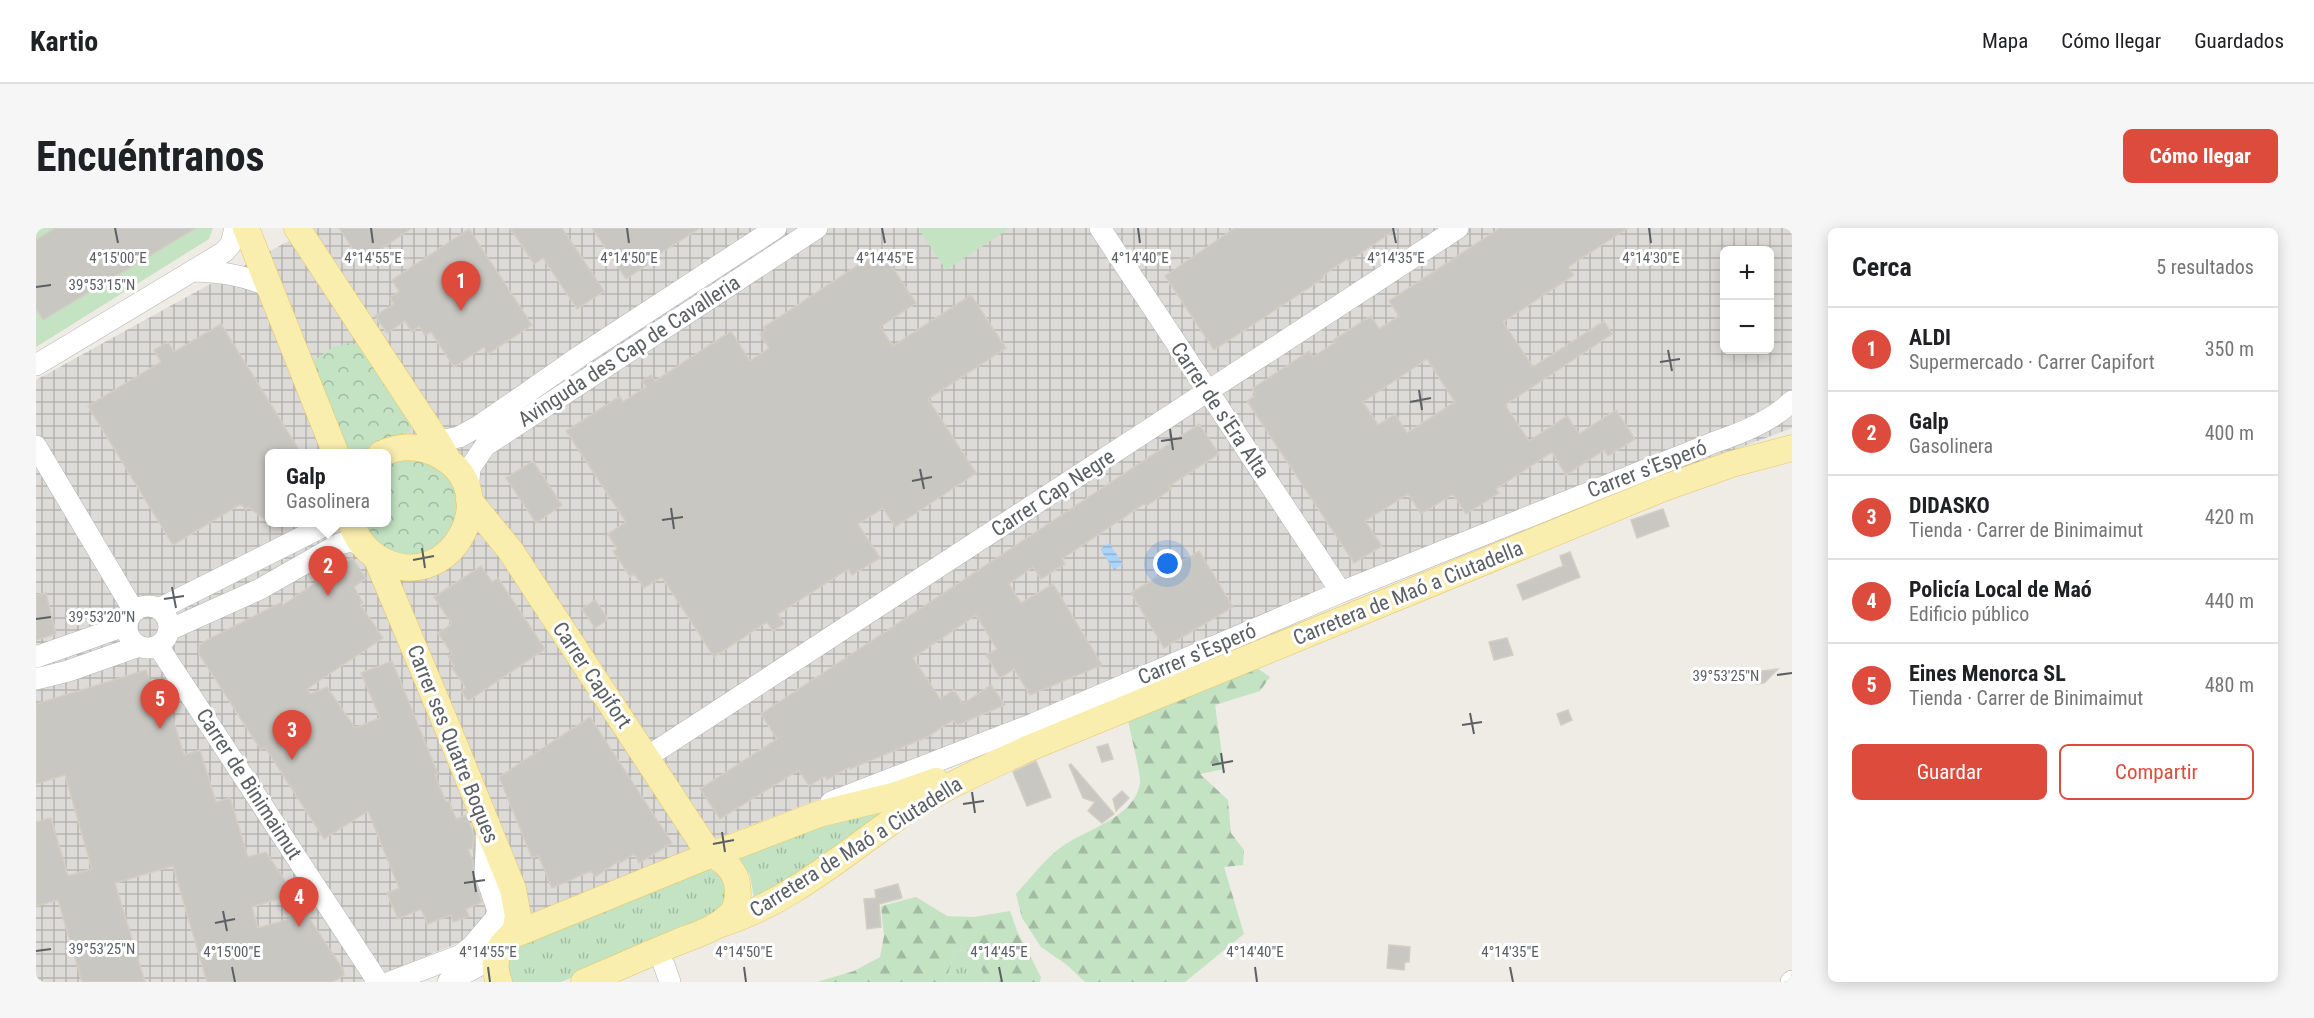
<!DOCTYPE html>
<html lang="es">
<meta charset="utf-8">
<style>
body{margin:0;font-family:"Roboto Condensed",sans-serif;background:#f6f6f6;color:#202124}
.controls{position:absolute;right:18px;top:18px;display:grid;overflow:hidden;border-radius:9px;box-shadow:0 3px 15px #0003}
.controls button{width:54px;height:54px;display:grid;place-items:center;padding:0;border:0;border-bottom:2px solid #e0e0e0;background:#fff;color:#202124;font:30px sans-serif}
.you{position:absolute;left:1132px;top:336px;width:21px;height:21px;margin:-15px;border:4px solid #fff;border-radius:50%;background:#1a73e8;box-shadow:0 0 0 9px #1a73e833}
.badge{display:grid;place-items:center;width:39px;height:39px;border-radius:50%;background:#dc4b3c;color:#fff;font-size:20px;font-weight:700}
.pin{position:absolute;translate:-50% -50px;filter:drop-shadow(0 2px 3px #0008)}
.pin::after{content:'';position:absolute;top:32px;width:21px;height:18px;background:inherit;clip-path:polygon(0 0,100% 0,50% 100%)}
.popup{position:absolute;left:229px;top:221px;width:126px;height:78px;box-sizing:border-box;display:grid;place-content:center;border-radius:9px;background:#fff;filter:drop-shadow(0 2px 4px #0005);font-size:20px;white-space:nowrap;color:#757577}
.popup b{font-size:22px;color:#202124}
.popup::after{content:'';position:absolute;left:50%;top:100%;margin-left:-12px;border:12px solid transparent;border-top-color:#fff}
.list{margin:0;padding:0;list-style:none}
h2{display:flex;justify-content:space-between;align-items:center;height:78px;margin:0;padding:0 24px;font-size:26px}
h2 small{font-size:20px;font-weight:400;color:#757577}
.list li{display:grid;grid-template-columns:39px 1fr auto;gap:18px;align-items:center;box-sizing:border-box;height:84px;padding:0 24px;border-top:2px solid #e0e0e0}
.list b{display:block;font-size:22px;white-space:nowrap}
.list p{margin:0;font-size:20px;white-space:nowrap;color:#757577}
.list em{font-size:20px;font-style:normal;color:#757577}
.actions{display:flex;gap:12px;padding:18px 24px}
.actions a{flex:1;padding:14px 0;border:2px solid #dc4b3c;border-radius:9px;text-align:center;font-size:21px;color:#dc4b3c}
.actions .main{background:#dc4b3c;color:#fff}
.map{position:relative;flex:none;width:1756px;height:754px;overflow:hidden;border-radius:9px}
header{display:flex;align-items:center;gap:36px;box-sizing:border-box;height:84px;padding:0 30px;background:#fff;border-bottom:2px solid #e0e0e0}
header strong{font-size:28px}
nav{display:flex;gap:33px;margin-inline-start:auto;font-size:21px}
.intro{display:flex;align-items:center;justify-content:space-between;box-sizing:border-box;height:144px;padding:0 36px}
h1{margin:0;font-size:42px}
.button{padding:15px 27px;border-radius:9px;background:#dc4b3c;color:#fff;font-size:21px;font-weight:700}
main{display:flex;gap:36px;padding:0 36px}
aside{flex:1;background:#fff;border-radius:9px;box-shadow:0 3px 15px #0003}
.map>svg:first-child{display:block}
.industrial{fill:url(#industrial-grid);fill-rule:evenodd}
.grass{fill:url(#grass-tufts)}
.forest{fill:url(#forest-firs)}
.park{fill:url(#park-crowns)}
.pitch{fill:#c3e3c3}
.water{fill:url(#water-rules)}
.building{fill:#c9c7c2;stroke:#d2cec3;stroke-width:1.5;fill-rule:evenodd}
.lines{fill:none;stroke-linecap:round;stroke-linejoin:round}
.minor-casing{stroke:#b2b5b9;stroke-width:22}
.major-casing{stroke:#e7c564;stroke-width:27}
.minor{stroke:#fff;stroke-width:21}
.major{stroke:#f9eeae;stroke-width:26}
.ticks{fill:none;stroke:#5c6064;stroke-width:2}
.labels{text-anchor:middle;stroke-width:6;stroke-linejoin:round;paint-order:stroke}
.street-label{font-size:21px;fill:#5c6064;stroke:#fff}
.ticks-label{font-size:15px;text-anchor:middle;fill:#5c6064;stroke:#fff;stroke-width:6;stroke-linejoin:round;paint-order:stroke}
</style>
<header>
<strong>Kartio</strong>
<nav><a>Mapa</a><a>Cómo llegar</a><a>Guardados</a></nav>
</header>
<div class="intro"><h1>Encuéntranos</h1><a class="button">Cómo llegar</a></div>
<main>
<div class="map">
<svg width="1756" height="754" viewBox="0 0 1756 754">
<defs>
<pattern id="industrial-grid" width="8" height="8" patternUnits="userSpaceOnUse" patternTransform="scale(1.5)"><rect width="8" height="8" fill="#dddbd7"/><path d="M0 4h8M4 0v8" fill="none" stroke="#b6b5b2"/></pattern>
<pattern id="grass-tufts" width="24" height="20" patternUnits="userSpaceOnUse" patternTransform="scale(1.5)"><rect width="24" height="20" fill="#c3e3c3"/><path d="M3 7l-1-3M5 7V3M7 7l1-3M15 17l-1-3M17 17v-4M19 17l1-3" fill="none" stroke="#a2bba2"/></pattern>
<pattern id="forest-firs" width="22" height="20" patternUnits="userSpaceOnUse" patternTransform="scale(1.5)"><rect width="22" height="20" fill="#c3e3c3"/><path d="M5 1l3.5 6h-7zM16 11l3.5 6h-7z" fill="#a2bba2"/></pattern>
<pattern id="park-crowns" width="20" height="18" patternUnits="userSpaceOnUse" patternTransform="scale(1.5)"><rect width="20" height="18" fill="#c3e3c3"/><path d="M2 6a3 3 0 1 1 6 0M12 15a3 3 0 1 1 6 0" fill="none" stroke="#a2bba2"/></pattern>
<pattern id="water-rules" width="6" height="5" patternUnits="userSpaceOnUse" patternTransform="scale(1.5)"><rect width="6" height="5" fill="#aad5f9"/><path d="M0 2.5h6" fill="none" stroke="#8eb0cd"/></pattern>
</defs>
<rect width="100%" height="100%" fill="#eeece5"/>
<path class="industrial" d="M276,0H1756V200L689,607L326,754H0V152ZM1688,22H1734V122H1688ZM234,226H350V294H234Z"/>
<path class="grass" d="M864,572L789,634L718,670L714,647L701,626Z
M665,639C680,642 696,653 692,672C690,678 682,686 678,691L525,754H476C469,743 472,734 474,721Z
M920,722L935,723L952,754H909Z"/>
<path class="forest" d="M1221,440L1234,449L1224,463L1179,477L1188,541L1164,546L1192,572L1195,605L1208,622L1207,637L1188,639L1208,706L1149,754H1049L1031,737L1005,719L986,690L980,666C995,650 1009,630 1028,617C1052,601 1099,589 1104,555C1105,546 1094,504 1092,492Z
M880,669L911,688L938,689L974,683L981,703L1005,749L1004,754H952L935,723L920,722L909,754H781L818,743L844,729L848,708L845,678Z"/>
<path class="park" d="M313,115L330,119L376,195L373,204C352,208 340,210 325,225H311L273,136L297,119Z
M364,228L398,234L421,260V294L399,321L383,327H365L349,321L335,310L326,295L350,294L351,233Z"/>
<path class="pitch" d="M5,0H177L173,11L0,119V3Z
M882,0H974L910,42Z"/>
<path class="water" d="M1073,315L1087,336L1078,342L1064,321Z"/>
<path class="building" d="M19,0H160L7,92L0,81V12Z
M303,0H376L326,34Z
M474,0H526L568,63L541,81L507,30L498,36Z
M556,0H664L612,33L614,35L590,51Z
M1199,0H1362L1313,33L1311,31L1302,37L1287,48L1288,50L1178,122L1129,48Z
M1464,0H1592L1532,39L1538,47L1467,94L1497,139L1568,93L1576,106L1469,177L1493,213L1531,188L1543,206L1580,182L1599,211L1572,228L1568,222L1530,247L1516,224L1460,261L1463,265L1430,286L1417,266L1385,286L1372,266L1329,293L1346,318L1318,335L1211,173L1220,167L1216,161L1273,123L1277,129L1298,115L1297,112L1335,88L1343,101L1363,88L1353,73ZM1391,131L1419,174L1371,205L1359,186L1342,197L1327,174Z
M433,1L496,97L452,126L448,119L418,139L395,104L389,107L383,98L376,104L369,93L351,105L339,88L358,76L354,70L363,63L356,52Z
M845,22L880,75L844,99L857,118L935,67L970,120L892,171L940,245L859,299L847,280L822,296L844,330L816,347L812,341L742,386L748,396L737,403L731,394L678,429L626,349L608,360L598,346L594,349L577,323L581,321L572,306L590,294L530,203L584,168L587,174L610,159L606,153L615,147L619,153L695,103L714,133L733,120L724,106L730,102L728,99Z
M185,96L265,225H234V295L212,279L210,282L205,276L137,317L52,178L125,134L118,122L132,114L138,124Z
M1163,196L1183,226L1133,258L1135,261L1110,278L1108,276L1026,331L1029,336L1005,351L997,339L973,356L985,375L1017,356L1066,437L994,467L978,441L964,450L950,427L961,421L940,387L877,430L904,471L918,462L927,476L955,457L969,477L921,497L917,492L891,509L814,541L813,539L791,552L789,548L773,558L763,542L684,591L664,561L741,511L725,486Z
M497,233L526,277L500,295L470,250Z
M1627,281L1633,298L1601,310L1595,292Z
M1163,323L1197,379L1128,420L1095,365Z
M1534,324L1544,349L1487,372L1481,357L1527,338L1524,328Z
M316,330L330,350L318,359L327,375L324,376L347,410L271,461L274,466L291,459L319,500L344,490L325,445L356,433L402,546L399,547L410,574L413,573L420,591L430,587L438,607L437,620L432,622L437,633V649L446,674L430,681L433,688L417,694L415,687L391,696L385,681L362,691L351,665L363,660L332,583L288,611L229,519L225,522L163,426V418L167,414L246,374L247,377Z
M445,338L456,354L462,350L509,421L432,473L425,463L430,460L416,440L418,438L412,428L416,426L402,405L416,396L398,369Z
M10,365L20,406L0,412V367Z
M559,372L572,391L559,400L546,381Z
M1471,410L1477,427L1458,432L1453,414Z
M1742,441L1728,455L1720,456L1719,444Z
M110,442L116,460L121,458L132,475L148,527L164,522L180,574L194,570L212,629L230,624L258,666L216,679L222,700L254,691L261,672L307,741L308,747L304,750L296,754H171L137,638L79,655L109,754H46L22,672L0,678V594L15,590L32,648L56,641L29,547L0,556V476Z
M1532,482L1536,492L1525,497L1521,486Z
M554,489L636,615L603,635L598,626L584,635L583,633L559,649L555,643L516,660L502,627L496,630L463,549Z
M1072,516L1077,531L1066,534L1061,519Z
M1000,533L1015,569L991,578L977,544Z
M1035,536L1078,586L1066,595L1052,583L1059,574L1047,570L1033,537Z
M1086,563L1093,570L1080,583L1077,571Z
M862,656L866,670L843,676L845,699L831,701L828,671L840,670L839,662Z
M1353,717L1374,719L1373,734H1369L1368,742L1351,740Z"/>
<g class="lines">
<g class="minor-casing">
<path id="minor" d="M1064,0L1305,364
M158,43C187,44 206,47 233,58
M0,137L188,24L195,16L199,0
M387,216L423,209L443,198L544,128L740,0
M0,218L98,383
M432,265L434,240L449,218L781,0
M91 399a21 21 0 1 1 42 0a21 21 0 1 1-42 0Z
M123,381L282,301L292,294
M133,402L224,361L303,316L315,313L325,317
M122,418L342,754
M0,429L91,397
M0,451L32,443L103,418
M611,529L1422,0
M795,574L997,496L1305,364L1679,214C1706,205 1736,193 1756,173
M628,737L634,754
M354,754L425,727L435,719L459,691L462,683L449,645L451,599
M412,754L444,737L467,716
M1755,754L1756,753"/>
</g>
<g class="major-casing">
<path id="major" d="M210,0L300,226
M261,0L401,213L412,232
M433,272L474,322L674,627
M315,294C321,313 332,326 350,334C416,364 468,265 406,229C386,217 366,216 345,226
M340,329L415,508L477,661L482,688L479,706
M676,627L783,586L857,568L900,553
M679,698C753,676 810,624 872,582C910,558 951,540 991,521L1628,260L1696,236L1756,220
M463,754C456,737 460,719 475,708L674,627C685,629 696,640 700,651C703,662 703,677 695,686C682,701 659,707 642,714C610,727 579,741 548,754"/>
</g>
<use href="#minor" class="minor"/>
<use href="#major" class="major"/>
</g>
<path class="ticks" d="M79,0L82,15M335,0L337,15M591,0L593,15M846,0L849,15M1102,0L1104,15M1357,0L1360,15M1613,0L1615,15M0,59L15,57M1632,122L1636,143M1624,134L1644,131M1383,162L1386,182M1374,174L1395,170M1134,201L1137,222M1125,213L1146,210M884,241L888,261M876,253L896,249M635,280L638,301M626,292L647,289M386,320L389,340M377,332L398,328M136,359L140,380M128,371L148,368M0,391L15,389M1741,447L1756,445M1434,485L1438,506M1426,497L1446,494M1185,525L1188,545M1176,537L1197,533M936,564L939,585M927,576L948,573M686,604L689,624M677,616L698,612M437,643L440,664M428,655L449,652M187,683L191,703M179,695L199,691M0,723L15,721M196,739L199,754M452,739L454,754M708,739L710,754M963,739L966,754M1219,739L1221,754M1474,739L1477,754"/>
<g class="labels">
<g class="street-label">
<text transform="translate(593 123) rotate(-33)" y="7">Avinguda des Cap de Cavalleria</text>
<text transform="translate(1184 182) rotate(56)" y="7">Carrer de s'Era Alta</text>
<text transform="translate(1611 241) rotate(-21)" y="7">Carrer s'Esperó</text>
<text transform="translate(1017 265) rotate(-33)" y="7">Carrer Cap Negre</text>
<text transform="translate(1372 365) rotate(-22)" y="7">Carretera de Maó a Ciutadella</text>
<text transform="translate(1161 426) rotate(-23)" y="7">Carrer s'Esperó</text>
<text transform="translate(556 447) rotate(56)" y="7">Carrer Capifort</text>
<text transform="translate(417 516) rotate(68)" y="7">Carrer ses Quatre Boques</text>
<text transform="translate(213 556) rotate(57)" y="7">Carrer de Binimaimut</text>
<text transform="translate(820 619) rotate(-32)" y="7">Carretera de Maó a Ciutadella</text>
</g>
</g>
<g class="ticks-label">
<text x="1360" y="35">4°14'35"E</text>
<text x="82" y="35">4°15'00"E</text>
<text x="337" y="35">4°14'55"E</text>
<text x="593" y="35">4°14'50"E</text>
<text x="849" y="35">4°14'45"E</text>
<text x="1104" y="35">4°14'40"E</text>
<text x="1615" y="35">4°14'30"E</text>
<text x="66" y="62">39°53'15"N</text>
<text x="66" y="394">39°53'20"N</text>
<text x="1690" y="453">39°53'25"N</text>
<text x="66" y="726">39°53'25"N</text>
<text x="196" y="729">4°15'00"E</text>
<text x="452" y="729">4°14'55"E</text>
<text x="708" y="729">4°14'50"E</text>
<text x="963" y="729">4°14'45"E</text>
<text x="1219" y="729">4°14'40"E</text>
<text x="1474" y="729">4°14'35"E</text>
</g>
</svg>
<div class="controls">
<button>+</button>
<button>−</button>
</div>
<div class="you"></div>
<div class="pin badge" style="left:425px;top:83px">1</div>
<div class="pin badge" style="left:292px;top:368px">2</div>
<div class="popup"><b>Galp</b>Gasolinera</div>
<div class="pin badge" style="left:256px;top:532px">3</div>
<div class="pin badge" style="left:263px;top:699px">4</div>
<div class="pin badge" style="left:124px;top:501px">5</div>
</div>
<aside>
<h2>Cerca<small>5 resultados</small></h2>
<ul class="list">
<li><span class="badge">1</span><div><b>ALDI</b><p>Supermercado · Carrer Capifort</p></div><em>350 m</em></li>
<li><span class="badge">2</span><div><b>Galp</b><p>Gasolinera</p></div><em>400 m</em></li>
<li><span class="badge">3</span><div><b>DIDASKO</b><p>Tienda · Carrer de Binimaimut</p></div><em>420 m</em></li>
<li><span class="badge">4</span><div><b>Policía Local de Maó</b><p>Edificio público</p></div><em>440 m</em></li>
<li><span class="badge">5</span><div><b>Eines Menorca SL</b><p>Tienda · Carrer de Binimaimut</p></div><em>480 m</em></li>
</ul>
<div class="actions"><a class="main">Guardar</a><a>Compartir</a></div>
</aside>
</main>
